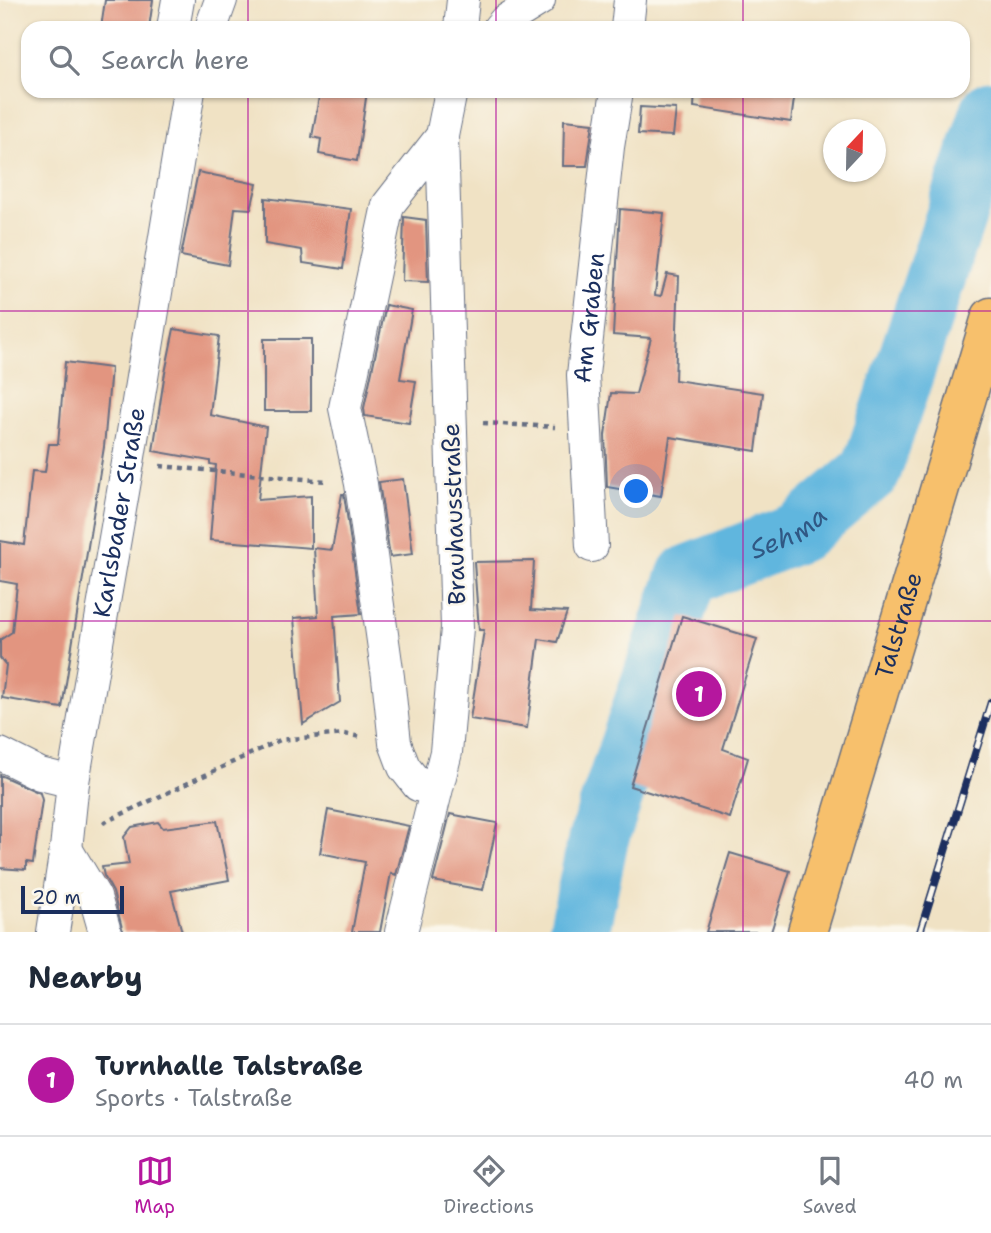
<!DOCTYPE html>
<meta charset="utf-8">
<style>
body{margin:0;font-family:"Shantell Sans",sans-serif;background:#f6f6f7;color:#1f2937}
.compass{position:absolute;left:823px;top:119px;width:63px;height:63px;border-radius:50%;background:#fff;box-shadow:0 2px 5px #0004;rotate:22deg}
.scale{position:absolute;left:21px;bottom:18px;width:103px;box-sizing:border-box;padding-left:7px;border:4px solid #1b2f5e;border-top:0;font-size:19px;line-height:24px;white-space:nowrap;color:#1b2f5e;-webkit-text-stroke:5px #fbf7ec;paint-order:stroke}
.you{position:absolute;left:637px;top:492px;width:24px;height:24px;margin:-18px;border:5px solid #fff;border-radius:50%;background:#1a73e8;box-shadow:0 0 0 10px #1a73e833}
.badge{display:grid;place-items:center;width:46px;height:46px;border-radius:50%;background:#b5179e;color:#fff;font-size:23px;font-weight:700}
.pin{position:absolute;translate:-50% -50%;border:4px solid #fff;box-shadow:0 2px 7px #0006}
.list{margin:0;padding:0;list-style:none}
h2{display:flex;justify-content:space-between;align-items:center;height:91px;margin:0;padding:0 28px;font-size:30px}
h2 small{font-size:23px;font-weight:400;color:#747a83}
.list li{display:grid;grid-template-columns:46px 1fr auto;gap:21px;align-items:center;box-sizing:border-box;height:112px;padding:0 28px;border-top:2px solid #e0e1e3}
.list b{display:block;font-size:26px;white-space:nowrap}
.list p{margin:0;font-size:23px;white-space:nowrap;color:#747a83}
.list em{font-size:23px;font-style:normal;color:#747a83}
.icon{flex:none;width:38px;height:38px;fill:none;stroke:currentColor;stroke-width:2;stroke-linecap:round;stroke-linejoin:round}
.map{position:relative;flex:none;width:991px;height:932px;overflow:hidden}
.search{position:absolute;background:#fff;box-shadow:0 2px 5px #0004;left:21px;right:21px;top:21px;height:77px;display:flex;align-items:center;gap:18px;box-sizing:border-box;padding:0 24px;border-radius:21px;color:#747a83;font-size:26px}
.sheet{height:203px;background:#fff}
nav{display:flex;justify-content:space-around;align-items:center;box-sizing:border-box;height:98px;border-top:2px solid #e0e1e3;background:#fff;font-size:19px;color:#747a83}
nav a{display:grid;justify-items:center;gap:4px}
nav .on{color:#b5179e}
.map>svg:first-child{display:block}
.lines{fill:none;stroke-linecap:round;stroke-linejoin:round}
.river{stroke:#61b6de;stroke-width:61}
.building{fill:#e29580}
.street-casing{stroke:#666e82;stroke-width:34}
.primary-casing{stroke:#666e82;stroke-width:41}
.path{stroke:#666e82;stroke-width:4.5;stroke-dasharray:5 5;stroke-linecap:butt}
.street{stroke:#fff;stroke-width:32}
.primary{stroke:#f7c06c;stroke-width:38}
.rail-casing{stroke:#1b2f5e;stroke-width:8}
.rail{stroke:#fbf7ec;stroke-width:5;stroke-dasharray:16;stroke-linecap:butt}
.grid{fill:none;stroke:#b5179e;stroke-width:2;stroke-opacity:0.55}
.labels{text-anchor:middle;stroke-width:5;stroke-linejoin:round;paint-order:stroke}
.street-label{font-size:24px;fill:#1b2f5e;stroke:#fbf7ec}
.water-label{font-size:26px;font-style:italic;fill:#305884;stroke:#fbf7ec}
</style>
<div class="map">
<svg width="991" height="932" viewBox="0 0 991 932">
<rect width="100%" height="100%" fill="#fbf7ec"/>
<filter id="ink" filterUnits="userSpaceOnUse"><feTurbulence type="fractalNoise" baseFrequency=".0143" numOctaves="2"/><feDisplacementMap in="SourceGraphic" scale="14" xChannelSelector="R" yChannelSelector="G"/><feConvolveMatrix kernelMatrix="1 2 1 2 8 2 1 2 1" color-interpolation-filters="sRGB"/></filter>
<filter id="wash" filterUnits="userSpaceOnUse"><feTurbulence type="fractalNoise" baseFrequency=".00686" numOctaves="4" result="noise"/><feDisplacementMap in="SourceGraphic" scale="28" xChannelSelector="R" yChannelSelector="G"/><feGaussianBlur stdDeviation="1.57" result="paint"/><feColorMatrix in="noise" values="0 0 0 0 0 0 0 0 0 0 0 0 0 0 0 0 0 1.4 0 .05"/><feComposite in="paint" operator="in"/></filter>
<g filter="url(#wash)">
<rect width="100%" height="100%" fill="#f0e2c4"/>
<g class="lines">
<path class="river" id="s1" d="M579,932L598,840L687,576L799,532L871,471L991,111"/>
</g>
<g id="blocks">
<path class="building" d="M105,0H153L149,28H101Z
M320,91H367L357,161L319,154L321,139L312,137Z
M695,91H795L791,122L694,107Z
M640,107L676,109L673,136L638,134Z
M564,120L593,123L587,166H563Z
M198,172L257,184L251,209L235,208L228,265L181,256Z
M265,198L351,209L343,269L303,263L302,250L265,244Z
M620,209L664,213L655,295L661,296L667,274L679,276L675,380L763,393L756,451L670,437L661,496L607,487L605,435L611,393L636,394L651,338L613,335Z
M404,217L426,220L428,282L402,281Z
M386,305L412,310L400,379L416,381L409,423L365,416L364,408Z
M174,329L219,336L210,415L266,427L258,500L311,496V548L210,540L216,465L210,464V461L153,451L164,378Z
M264,339H311V411H264Z
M65,362L111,368L104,447L62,708L2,698L6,665L0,658V640L12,632L17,584L0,581V541L24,545L32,471L45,472L49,444H58Z
M403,479L413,554L390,557L379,482Z
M342,494H344L361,614L334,616L340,702L303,724L294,618L318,616L314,548L332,550Z
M534,561L531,610L567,612L557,642L539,639L527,728L470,719L484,630H479L474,562Z
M682,616L757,639L723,749L748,758L730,818L630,786Z
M0,775L40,793L42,800L33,864L26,863V870L0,868Z
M328,810L409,826L396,875L391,873L380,932H352L365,862L320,853Z
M450,814L497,823L483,890L433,881Z
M217,821L229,880L171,891L182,932H123L113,892L104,876L102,867L129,864L124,837L132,827L158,822L163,828Z
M730,853L790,871L771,932H706Z"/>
</g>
</g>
<g filter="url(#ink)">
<use href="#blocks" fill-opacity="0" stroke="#666e82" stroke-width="2"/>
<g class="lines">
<g class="street-casing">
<g id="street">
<path d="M173,28L178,0"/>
<path d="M211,28L221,0"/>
<path d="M460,28L463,0"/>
<path d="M499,28L505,21L539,0"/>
<path d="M627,28L630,0"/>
<path id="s2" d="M592,546L583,375L608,147L617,91"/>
<path d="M0,754L40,774L73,782"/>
<path d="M436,790L418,785L404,767L395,743L388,677L361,484L345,408L388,205L442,136"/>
<path d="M66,849L95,897L105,932"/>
<path id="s3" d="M53,932L66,849L73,782L128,463L189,91"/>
<path d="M401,932L446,752L457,628L442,136L451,91"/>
</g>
</g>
<g class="primary-casing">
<g id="primary">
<path id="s4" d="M807,932L991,317"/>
</g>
</g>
<path class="path" d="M483,423L555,427
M160,466L326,481
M103,823L280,740L344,734L362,737"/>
<use href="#street" class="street"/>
<use href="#primary" class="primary"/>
<g class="rail-casing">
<path id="rail" d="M920,932L991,702"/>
</g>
<use href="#rail" class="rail"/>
</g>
</g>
<path class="grid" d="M248,0V28M496,0V28M743,0V28M248,91V932M496,91V932M743,91V932M0,311H991M0,621H991"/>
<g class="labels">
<g class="street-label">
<text dy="8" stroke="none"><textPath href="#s2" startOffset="229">Am Graben</textPath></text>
<text dy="8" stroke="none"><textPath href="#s3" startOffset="425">Karlsbader Straße</textPath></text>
<text transform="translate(454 514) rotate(-92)" y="8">Brauhausstraße</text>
<text dy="8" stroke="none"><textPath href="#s4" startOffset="320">Talstraße</textPath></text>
</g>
<g class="water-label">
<text dy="9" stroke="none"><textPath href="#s1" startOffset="483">Sehma</textPath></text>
</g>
</g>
</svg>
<svg class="compass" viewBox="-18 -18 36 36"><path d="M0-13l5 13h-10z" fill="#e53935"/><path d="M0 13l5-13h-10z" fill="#747a83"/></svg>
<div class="scale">20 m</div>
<div class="you"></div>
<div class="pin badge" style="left:699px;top:694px">1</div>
<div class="search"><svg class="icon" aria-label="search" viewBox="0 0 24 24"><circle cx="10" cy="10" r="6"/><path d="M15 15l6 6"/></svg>Search here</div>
</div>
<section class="sheet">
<h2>Nearby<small></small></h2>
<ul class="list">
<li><span class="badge">1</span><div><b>Turnhalle Talstraße</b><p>Sports · Talstraße</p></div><em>40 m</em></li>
</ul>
</section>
<nav>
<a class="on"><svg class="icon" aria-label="map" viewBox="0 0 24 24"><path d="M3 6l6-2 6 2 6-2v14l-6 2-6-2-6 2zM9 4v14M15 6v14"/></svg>Map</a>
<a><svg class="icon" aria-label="directions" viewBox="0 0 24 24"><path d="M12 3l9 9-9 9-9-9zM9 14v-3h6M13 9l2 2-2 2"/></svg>Directions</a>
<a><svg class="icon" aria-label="saved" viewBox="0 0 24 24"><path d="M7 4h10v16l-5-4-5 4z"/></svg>Saved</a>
</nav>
